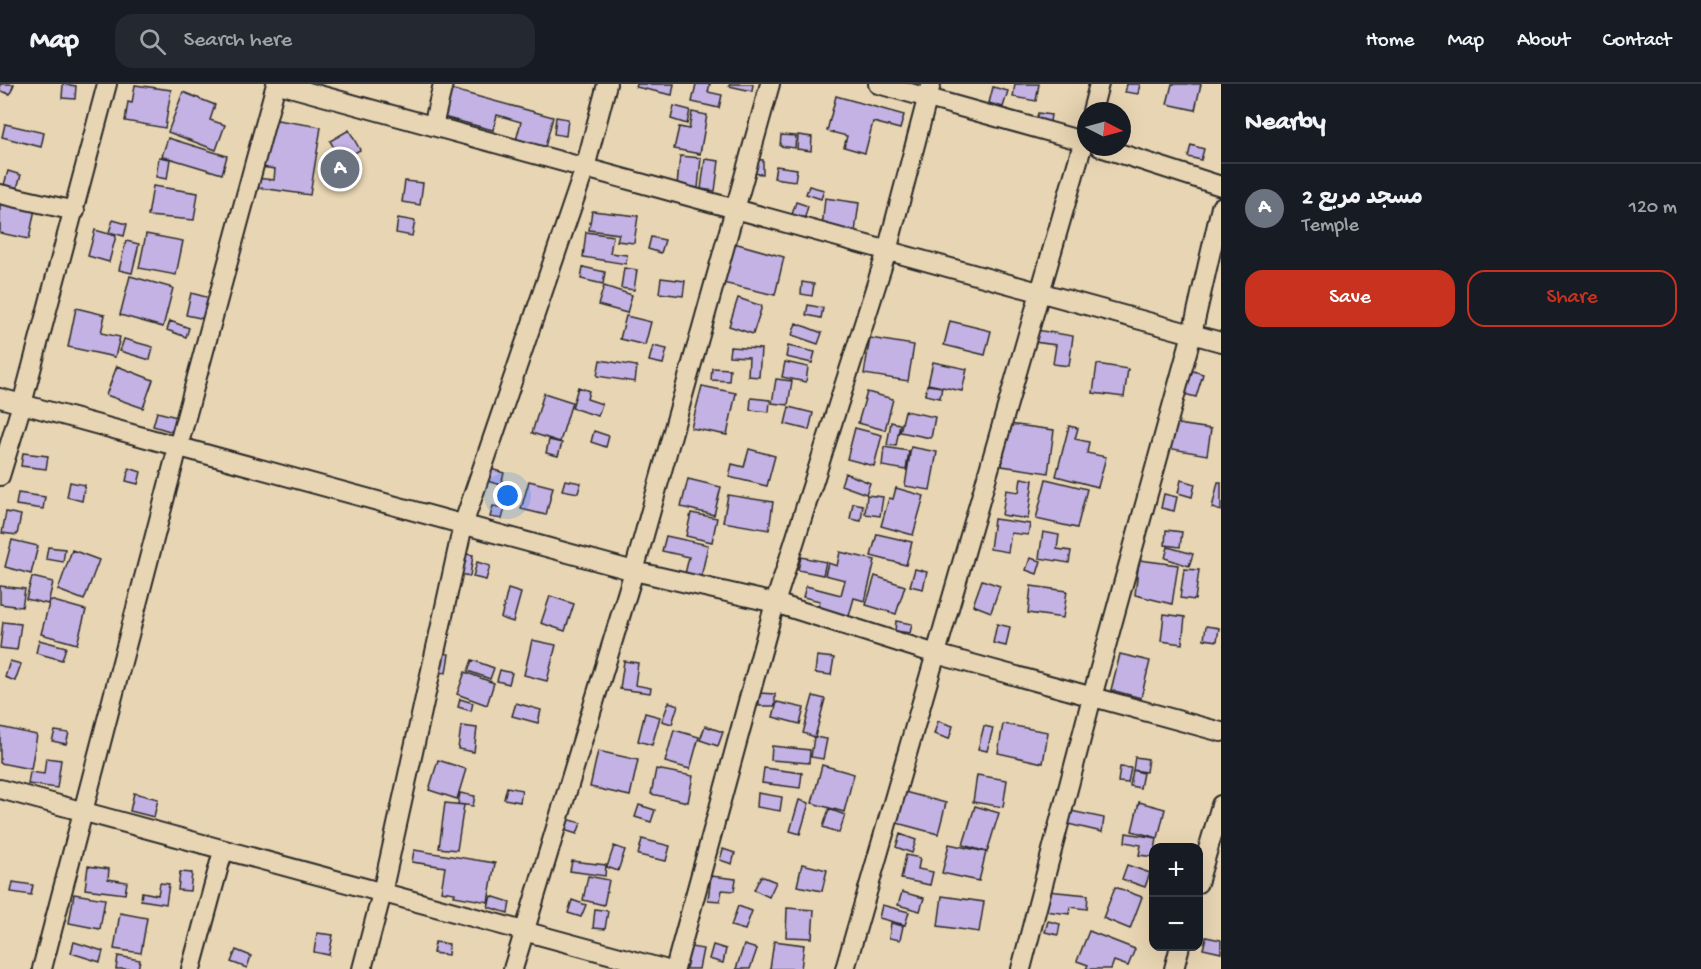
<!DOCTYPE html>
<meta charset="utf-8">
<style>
body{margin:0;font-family:"Gochi Hand","Playpen Sans Arabic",sans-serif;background:#242831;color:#f1f3f6}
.controls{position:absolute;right:18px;bottom:18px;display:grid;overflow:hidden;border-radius:12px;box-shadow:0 6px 24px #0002}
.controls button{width:54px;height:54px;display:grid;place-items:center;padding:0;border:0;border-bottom:2px solid #363941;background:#171b24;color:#f1f3f6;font:30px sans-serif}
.compass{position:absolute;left:1077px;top:18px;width:54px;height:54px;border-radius:50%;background:#171b24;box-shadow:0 6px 24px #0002;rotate:96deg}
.you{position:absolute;left:508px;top:412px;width:21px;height:21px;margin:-15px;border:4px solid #fff;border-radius:50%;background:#1a73e8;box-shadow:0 0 0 9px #1a73e833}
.badge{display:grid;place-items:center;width:39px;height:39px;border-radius:50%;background:#c8321e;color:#fff;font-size:20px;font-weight:700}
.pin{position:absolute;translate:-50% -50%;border:3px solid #fff;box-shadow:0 2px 6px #0006}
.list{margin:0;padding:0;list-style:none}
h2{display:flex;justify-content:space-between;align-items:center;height:78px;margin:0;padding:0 24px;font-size:26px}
h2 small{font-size:20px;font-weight:400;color:#9ea1a6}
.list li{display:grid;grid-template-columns:39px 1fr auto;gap:18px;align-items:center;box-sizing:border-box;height:90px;padding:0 24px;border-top:2px solid #363941}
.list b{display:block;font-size:22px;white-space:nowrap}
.list p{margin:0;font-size:20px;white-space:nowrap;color:#9ea1a6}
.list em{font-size:20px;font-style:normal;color:#9ea1a6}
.actions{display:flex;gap:12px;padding:18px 24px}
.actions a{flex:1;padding:14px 0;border:2px solid #c8321e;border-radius:18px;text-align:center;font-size:21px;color:#c8321e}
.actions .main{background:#c8321e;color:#fff}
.icon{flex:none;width:33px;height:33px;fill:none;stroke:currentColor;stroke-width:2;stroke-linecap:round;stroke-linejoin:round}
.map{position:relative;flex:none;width:1221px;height:885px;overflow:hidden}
header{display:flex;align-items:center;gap:36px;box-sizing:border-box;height:84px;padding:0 30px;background:#171b24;border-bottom:2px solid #363941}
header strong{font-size:28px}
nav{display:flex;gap:33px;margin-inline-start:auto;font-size:21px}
.search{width:420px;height:54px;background:#242831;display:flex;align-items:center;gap:15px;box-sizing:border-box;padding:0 21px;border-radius:18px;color:#9ea1a6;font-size:22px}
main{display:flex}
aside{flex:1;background:#171b24}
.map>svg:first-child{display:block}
.building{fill:#c3b2e3;stroke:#2b2b2b;stroke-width:1.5}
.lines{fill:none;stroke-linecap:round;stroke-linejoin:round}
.minor-casing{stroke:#2b2b2b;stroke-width:22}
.minor{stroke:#e8d5b3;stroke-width:18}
</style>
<header>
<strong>Map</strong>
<div class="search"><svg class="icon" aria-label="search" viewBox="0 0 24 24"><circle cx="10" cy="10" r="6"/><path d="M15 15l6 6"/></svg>Search here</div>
<nav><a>Home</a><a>Map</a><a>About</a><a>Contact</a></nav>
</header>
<main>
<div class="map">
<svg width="1221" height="885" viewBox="0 0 1221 885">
<rect width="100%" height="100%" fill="#e8d5b3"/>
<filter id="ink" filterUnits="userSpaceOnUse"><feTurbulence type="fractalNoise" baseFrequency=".0167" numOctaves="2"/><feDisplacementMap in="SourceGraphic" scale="12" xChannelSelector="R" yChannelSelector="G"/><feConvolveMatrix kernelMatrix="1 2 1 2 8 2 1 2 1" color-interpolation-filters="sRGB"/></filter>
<g filter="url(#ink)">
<path class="building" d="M0,0H14L10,10L0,7Z
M63,0L76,2L75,15L62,14Z
M637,0H674L672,11L636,3Z
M696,0H710L708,8L722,11L719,24L692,18Z
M730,0H753L752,7L729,2Z
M1015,0H1039L1036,17L1013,13Z
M1127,0H1140L1138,10L1125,8Z
M1172,0H1201L1195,26L1167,20Z
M135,1L171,6L165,44L125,37L128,18L132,19Z
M993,3L1008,7L1003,23L989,19Z
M450,5L553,33L544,67L515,60L521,38L497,31L493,46L443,33Z
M183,8L215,21L210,36L225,41L216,66L168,48Z
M836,12L904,31L900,45L873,38L865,69L844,63L847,52L827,47Z
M674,22L690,26L687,40L671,35Z
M692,28L707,31L700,70L674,65L679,43L689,45Z
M1038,29L1051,31L1049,43L1035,40Z
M556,33L568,35L566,52L554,50Z
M271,35L321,43L310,111L254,103L256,94L274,96L275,85L261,83Z
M5,40L44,49L41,63L2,53Z
M349,46L360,66L341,76L330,57Z
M781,51L796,52L795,64L780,62Z
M798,51L812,53L811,67L797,65Z
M168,54L227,72L222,90L162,72Z
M1191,61L1204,65L1201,76L1188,73Z
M680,72L701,74L698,104L677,101Z
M159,73L170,75L167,95L156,93Z
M705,75L719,77L715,107L701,105Z
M751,75L763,76V90L750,89Z
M776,82L797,85L795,97L774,94Z
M8,87L21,91L17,104L4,101Z
M405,97L423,99L420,121L402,118Z
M153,102L198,109L194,136L148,132Z
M809,102L824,106L821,115L806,110Z
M825,114L859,119L855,148L822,144Z
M0,115L36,120L29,155L0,149Z
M796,118L808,122L802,144L789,140Z
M592,127L638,132L634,159L617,157L619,150L589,146Z
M398,134L415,137L412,152L396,149Z
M113,136L127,140L124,152L109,148Z
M95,146L116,152L109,178L88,172Z
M586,148L613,152L610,169L627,171L626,180L583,173Z
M146,150L183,157L176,191L139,184Z
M651,153L665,156L661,169L648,165Z
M126,157L139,160L132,189L119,186Z
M727,157L784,173L775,211L718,198Z
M583,183L605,188L603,200L581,195Z
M624,184L637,186L634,206L621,204Z
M130,192L173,204L163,243L120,231Z
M661,194L685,197L683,212L659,209Z
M802,198L814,200L812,212L801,210Z
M604,202L632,211L627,229L598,221Z
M191,209L210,214L205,235L186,231Z
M738,214L762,222L753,250L729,242Z
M808,221L823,224L821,234L806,231Z
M76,224L105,231L101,249L120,253L115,273L68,263Z
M626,232L651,238L645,261L620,255Z
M170,237L189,244L186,253L167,246Z
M950,237L991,247L985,271L944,261Z
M796,239L822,249L818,260L792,251Z
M1036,246L1073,252L1069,282L1053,280L1056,261L1034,258Z
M870,254L914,261L908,297L864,290Z
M124,255L153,263L150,276L120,267Z
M653,262L667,265L663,280L649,277Z
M788,262L815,268L812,279L786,273Z
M730,263L761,265L759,293L748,292L749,273L729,272Z
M600,276L637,282L635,298L597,292Z
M785,278L808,283L806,298L782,293Z
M933,278L967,285L962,307L928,300Z
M1097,280L1128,285L1124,313L1093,309Z
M117,282L153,296L143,324L106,311Z
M1177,282L1203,290L1196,313L1184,310Z
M712,284L730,285L729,297L711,296Z
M776,295L792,297L788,321L772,319Z
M927,301L942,303L940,314L925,311Z
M702,302L736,309L727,351L691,344Z
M578,303L589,307L587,315L602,320L598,332L572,324Z
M867,308L893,315L885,346L858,339Z
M544,309L572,318L560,358L532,349Z
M751,314L770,316L769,328L750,326Z
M789,323L813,329L809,346L785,340Z
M905,327L935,333L931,354L900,348Z
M157,328L177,333L173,348L153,342Z
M891,338L900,340L896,362L887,361Z
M1171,339L1211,345L1207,371L1167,364Z
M1009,340L1054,346L1048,389L1002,382Z
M1069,342L1078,344L1075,355L1089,358L1087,369L1106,373L1098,403L1056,392Z
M855,344L882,351L874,382L847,375Z
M594,347L609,352L606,363L591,358Z
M549,356L562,359L558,372L546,369Z
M884,363L909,367L906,386L882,382Z
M911,363L937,368L930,406L905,402Z
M749,365L775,372L767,402L729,393L732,380L744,383Z
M23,369L48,372L46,385L21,382Z
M129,384L141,388L138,400L126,397Z
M491,385L504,389L501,401L487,397Z
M845,389L870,399L866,410L841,401Z
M1021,394L1033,396L1028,435L1002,431L1006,406L1019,408Z
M688,395L721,403L714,431L681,423Z
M1046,395L1087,405L1077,444L1036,435Z
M565,396L581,399L578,409L562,406Z
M1181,396L1195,400L1192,413L1178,409Z
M529,397L553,403L546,431L521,425Z
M70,398L85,401L82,417L67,413Z
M1218,398H1221V427L1212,424Z
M896,404L924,412L913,451L881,442L889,414L893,415Z
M18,409L45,413L43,425L16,421Z
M1164,410L1177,413L1174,427L1161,424Z
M728,411L773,418L769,446L723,438Z
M867,411L883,413L880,432L865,430Z
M853,419L863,421L861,437L850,435Z
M493,422L505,424L502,435L490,433Z
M6,428L21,431L17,451L2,449Z
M691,429L717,434L712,458L686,452Z
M994,435L1030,440L1028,451L1011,449L1008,468L990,465Z
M1166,446L1182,448L1180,463L1165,461Z
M1043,448L1059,451L1057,465L1071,467L1069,479L1039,474Z
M877,450L912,458L906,481L871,472Z
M666,452L708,461L701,494L685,490L689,473L662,467Z
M12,456L38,462L31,490L5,483Z
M48,463L65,465L63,478L46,475Z
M1168,463L1193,470L1189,482L1165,474Z
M72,466L99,476L84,516L58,506Z
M840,468L875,476L865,517L854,514L849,532L818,524L820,517L803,513L806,502L841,511L845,496L825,491L828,479L837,482Z
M458,469L473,471L470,492L454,489Z
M801,473L826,478L823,491L798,486Z
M1030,474L1041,477L1037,490L1026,486Z
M1139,476L1178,481L1172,520L1135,511Z
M477,478L490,482L486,496L473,493Z
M915,485L927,488L923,505L910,502Z
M1184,485L1199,486L1195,516L1180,514Z
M875,492L905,502L896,530L866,521Z
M32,493L53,498L48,520L26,515Z
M982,496L1000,502L991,528L973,521Z
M0,502L25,505L22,523L0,520Z
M1031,502L1067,507L1063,534L1028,529Z
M508,505L521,509L513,538L501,534Z
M550,512L574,520L565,547L541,539Z
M50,516L86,526L77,560L41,550Z
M1164,530L1185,533L1182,560L1161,557Z
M896,537L912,540L910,549L895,547Z
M3,538L21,540L17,566L0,564Z
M997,540L1010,543L1006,562L993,559Z
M1206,542L1219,544L1217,557L1204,555Z
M39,556L66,563L62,576L36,569Z
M532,556L556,561L547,597L524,591Z
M437,568L449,570L446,589L433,587Z
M1120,570L1150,577L1141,614L1111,606Z
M817,572L834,574L831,591L815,589Z
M472,576L494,584L490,595L468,587Z
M10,577L21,580L15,597L5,593Z
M624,577L638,579L635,601L651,604L650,609L620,605Z
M500,586L512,589L509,600L497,597Z
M465,588L494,599L487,621L457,610Z
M759,609L775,610V622H759Z
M813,612L825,615L815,653L803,649Z
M460,615L473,619L471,627L458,623Z
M669,618L678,621L672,640L662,637Z
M777,618L804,624L800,640L773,633Z
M516,619L541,626L538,639L512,632Z
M645,629L660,633L652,661L638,657Z
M938,637L953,642L949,655L934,650Z
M1003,640L1048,648L1043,679L998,669Z
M461,642L477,644L474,668L458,665Z
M705,642L723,648L718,662L700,656Z
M984,642L993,644L987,667L978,665Z
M0,643L37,651L31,685L0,679Z
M674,646L699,653L690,685L665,678Z
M55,647L69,649L66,660L52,657Z
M814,653L827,655L823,675L811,673Z
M772,662L810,666L809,679L771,676Z
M598,667L638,676L630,712L590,703Z
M1135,673L1148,675L1146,688L1133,686Z
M46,674L61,676L57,704L28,700L30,688L44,690Z
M438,676L466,685L457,715L429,706Z
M822,681L854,690L844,728L812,719Z
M1120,683L1131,684L1128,699L1118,698Z
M764,684L802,689L800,704L762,699Z
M656,685L693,692L688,718L651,710Z
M1133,686L1143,689L1140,704L1130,702Z
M977,691L1007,696L1003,723L973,718Z
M507,703L522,706L520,718L504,715Z
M901,707L946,719L938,750L893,738Z
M134,709L158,715L154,733L130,727Z
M460,709L475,712L473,722L458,720Z
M758,709L782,713L780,727L757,723Z
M799,716L809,719L800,750L790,747Z
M1139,718L1165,725L1158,754L1132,747Z
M445,719L464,721L457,766L439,764Z
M639,721L655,726L651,738L635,733Z
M975,722L999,729L987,768L963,761Z
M829,725L845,731L839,749L823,743Z
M1071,727L1104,734L1102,748L1068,740Z
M567,735L581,739L577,750L564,746Z
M1126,749L1157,754L1154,773L1139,771L1141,761L1125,758Z
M900,750L916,756L912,769L896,763Z
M642,755L670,762L666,777L638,771Z
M949,760L986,768L979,797L942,789Z
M614,762L625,766L618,787L607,783Z
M723,765L735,769L732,780L720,776Z
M414,766L495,779L488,818L454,812L455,809L441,807L445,783L412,778Z
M906,771L920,774L918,785L933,788L930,801L901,795Z
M572,777L606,781L605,792L570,787Z
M802,780L827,786L822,807L797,802Z
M1127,781L1150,789L1145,803L1122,795Z
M88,782L109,785L108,795L127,798L125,810L85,805Z
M180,788L192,789L190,807L178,806Z
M588,792L609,796L604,821L583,816Z
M711,792L736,795L734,807L722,806L720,817L708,816Z
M761,792L776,798L769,813L754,806Z
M13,798L33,801L31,811L11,808Z
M160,799L169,800L166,820L141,816L142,808L158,811Z
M1115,803L1142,813L1130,845L1103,834Z
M1047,807L1088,811L1087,825L1070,823L1069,830L1045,827Z
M902,808L924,814L920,827L898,821Z
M74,810L105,815L100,845L69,839Z
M491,812L510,818L508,829L488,823Z
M942,812L984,818L979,848L938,842Z
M572,816L586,821L581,833L568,829Z
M882,821L909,828L905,841L879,834Z
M738,822L752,827L745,846L731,842Z
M787,824L814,826L812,854L786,853Z
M595,825L608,827L605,845L593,844Z
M120,829L147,834L141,869L114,865Z
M1048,837L1060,840L1058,851L1045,848Z
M891,839L903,842L900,856L889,854Z
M1089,847L1135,865L1128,882L1114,877L1111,885H1086L1088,881L1077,877Z
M317,849L333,851L329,871L314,868Z
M1206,853L1221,856V869L1203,865Z
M774,857L804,861L801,885H770Z
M74,858L103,867L100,878L71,869Z
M435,858L449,860L448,871L433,869Z
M679,861L703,865L699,885H674Z
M713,861L726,865L723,879L709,875Z
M744,861L757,865L750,885H736Z
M236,866L251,872L247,884L231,878Z
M118,872L140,876L138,885H116Z"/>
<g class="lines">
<g class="minor-casing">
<path id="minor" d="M279,0L1221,258
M878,0L1086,58
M1092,27L1099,0
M433,42L443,0
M1100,63L1221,102
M0,110L75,127
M0,314L634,487L775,519L936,570L1221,648
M0,392L22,320L107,0
M0,705L664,885
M1198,799L1221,721
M42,885L178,363L276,0
M191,885L223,767
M362,885L382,809L463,441L585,84L607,0
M513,885L634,487L770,0
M675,885L775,519L887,167L931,0
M845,885L1086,49
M1021,885L1092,613L1192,250L1221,123
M1174,885L1180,862"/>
</g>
<use href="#minor" class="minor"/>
</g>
</g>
</svg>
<div class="controls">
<button>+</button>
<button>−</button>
</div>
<svg class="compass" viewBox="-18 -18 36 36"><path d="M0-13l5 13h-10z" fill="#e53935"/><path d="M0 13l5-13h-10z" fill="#9ea1a6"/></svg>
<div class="you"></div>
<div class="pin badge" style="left:340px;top:85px;background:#6b7280">A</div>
</div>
<aside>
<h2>Nearby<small></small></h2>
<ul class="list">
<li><span class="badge" style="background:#6b7280">A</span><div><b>مسجد مربع 2</b><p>Temple</p></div><em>120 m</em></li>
</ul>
<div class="actions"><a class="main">Save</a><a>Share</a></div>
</aside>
</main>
